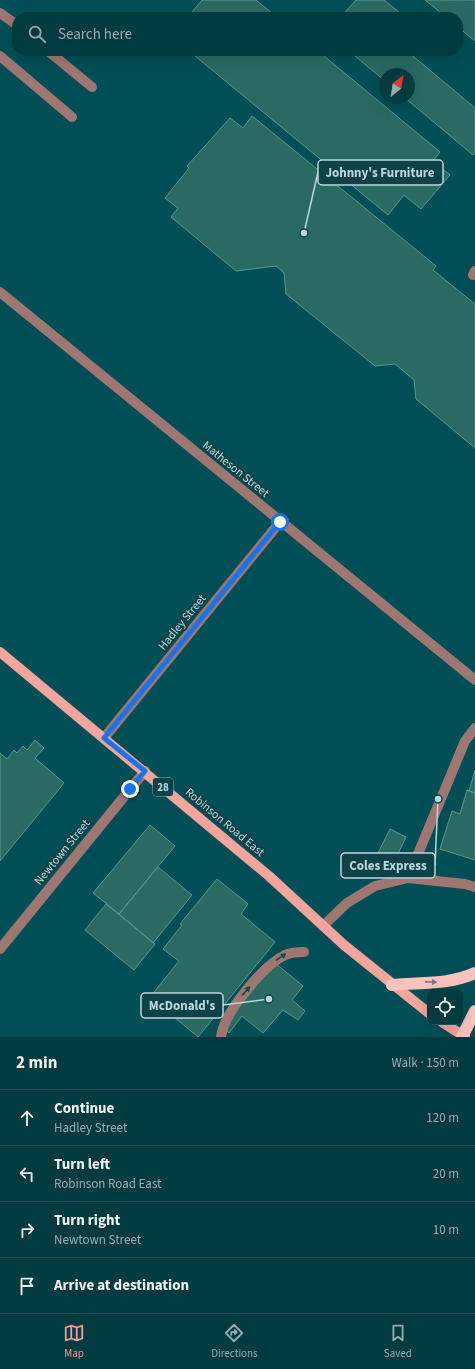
<!DOCTYPE html>
<meta charset="utf-8">
<style>
body{margin:0;font-family:"Source Sans 3",sans-serif;background:#0a4247;color:#f1f3f6}
.controls{position:absolute;right:12px;bottom:12px;display:grid;overflow:hidden;border-radius:8px;box-shadow:0 4px 16px #0002}
.controls button{width:36px;height:36px;display:grid;place-items:center;padding:0;border:0;border-bottom:1px solid #225559;background:#003b40;color:#f1f3f6;font:20px sans-serif}
.compass{position:absolute;left:379px;top:68px;width:36px;height:36px;border-radius:50%;background:#003b40;box-shadow:0 4px 16px #0002;rotate:30deg}
.stop{position:absolute;width:12px;height:12px;margin:-9px;border:3px solid #1a73e8;border-radius:50%;background:#fff}
.stop.end{background:#1a73e8;border-color:#fff;box-shadow:0 1px 4px #0008}
.list{margin:0;padding:0;list-style:none}
h2{display:flex;justify-content:space-between;align-items:center;height:52px;margin:0;padding:0 16px;font-size:17px}
h2 small{font-size:13px;font-weight:400;color:#95adb1}
.list li{display:grid;grid-template-columns:26px 1fr auto;gap:12px;align-items:center;box-sizing:border-box;height:56px;padding:0 16px;border-top:1px solid #225559}
.list b{display:block;font-size:15px;white-space:nowrap}
.list p{margin:0;font-size:13px;white-space:nowrap;color:#95adb1}
.list em{font-size:13px;font-style:normal;color:#95adb1}
.icon{flex:none;width:22px;height:22px;fill:none;stroke:currentColor;stroke-width:2;stroke-linecap:round;stroke-linejoin:round}
.map{position:relative;flex:none;width:475px;height:1037px;overflow:hidden}
.search{position:absolute;background:#003b40;box-shadow:0 4px 16px #0002;left:12px;right:12px;top:12px;height:44px;display:flex;align-items:center;gap:10px;box-sizing:border-box;padding:0 14px;border-radius:16px;color:#95adb1;font-size:15px}
.sheet{height:276px;background:#003b40}
nav{display:flex;justify-content:space-around;align-items:center;box-sizing:border-box;height:56px;border-top:1px solid #225559;background:#003b40;font-size:11px;color:#95adb1}
nav a{display:grid;justify-items:center;gap:2px}
nav .on{color:#f59c95}
.map>svg:first-child{display:block}
.building{fill:#296b63;stroke:#58988f}
.lines{fill:none;stroke-linecap:round;stroke-linejoin:round}
.minor{stroke:#9e7672;stroke-width:10}
.major{stroke:#f3a49d;stroke-width:10}
.highway{stroke:#fcc2bd;stroke-width:12}
.oneway{fill:#14464a}
.oneway2{fill:#797c7d}
.route{stroke:#1a73e8;stroke-width:5}
.labels{text-anchor:middle;stroke-width:4;stroke-linejoin:round;paint-order:stroke}
.shield{fill:#0d4348;stroke:#85abb0;stroke-width:1}
.shield-label{font-size:11px;font-weight:bold;fill:#b9d8dc}
.street-label{font-size:12px;fill:#b9d8dc;stroke:#0d4348}
.leader{fill:none;stroke:#b9d8dc;stroke-width:1.5}
.callout-dot{fill:#b9d8dc;stroke:#0d4348;stroke-width:1.5}
.callout{fill:#0d4348;stroke:#b9d8dc;stroke-width:1.5}
.callout-label{font-size:13px;text-anchor:middle;font-weight:bold;fill:#b9d8dc}
</style>
<div class="map">
<svg width="475" height="1037" viewBox="0 0 475 1037">
<rect width="100%" height="100%" fill="#004f56"/>
<path class="building" d="M202,0H256L277,17H188Z
M356,0H384L399,12L395,17H341Z
M425,0H475V41L458,27V17H446Z
M189,51H318L440,152L433,161L450,175L421,209L404,195L388,215Z
M349,51H407L475,108V153L473,155L405,98H409V74H385V81Z
M252,116L436,266L433,270L475,304V448L416,399L414,380L395,364L375,366L286,294L284,273L276,266L236,271L171,217L178,208L165,198L189,168L187,166L230,118L243,128Z
M35,740L44,748L35,758L64,783L0,861V753L7,759L14,750L17,753L23,746L27,750Z
M475,770V793L469,791Z
M467,790L475,793V860L440,849L452,811L460,814Z
M150,825L175,846L119,914L93,893Z
M390,829L406,837L395,860L378,853Z
M158,867L192,895L153,943L119,914Z
M217,879L248,904L241,914L275,942L198,1037L150,997L179,961L163,949L182,925L180,924Z
M106,904L155,944L134,970L85,930Z
M275,963L303,986L292,1000L305,1011L298,1020L283,1010L263,1033L242,1016L229,1033L220,1025L244,1001Z"/>
<g class="lines">
<path class="minor" d="M0,13L17,25
M48,51L92,87
M0,56L72,117
M473,275L475,271
M0,292L475,680
M104,738L280,522
M408,878L465,741L475,728
M323,926L347,903L375,886L408,878L465,884L475,887
M0,949L145,771
M221,1037C224,1012 263,966 285,955C291,952 298,952 304,952"/>
<path class="major" d="M0,652L269,876L344,945L430,1014
M442,1022L465,1037"/>
<path class="highway" d="M392,985C420,982 449,985 475,973
M462,1037L475,1011"/>
</g>
<defs><path id="oneway-solid" d="M-6-.8H1V-3.2L6.5 0L1 3.2V.8H-6Z"/></defs>
<g class="oneway">
<use href="#oneway-solid" transform="translate(281 957) rotate(-34)"/>
<use href="#oneway-solid" transform="translate(246 991) rotate(-49)"/>
</g>
<use class="oneway2" href="#oneway-solid" transform="translate(431 982) rotate(1)"/>
<g class="lines">
<path class="route" d="M130,789L145,771L104,738L280,522"/>
</g>
<g class="labels">
<rect class="shield" x="153" y="778" width="20" height="18" rx="3"/>
<g class="shield-label">
<text x="163" y="791">28</text>
</g>
<g class="street-label">
<text transform="translate(236 469) rotate(39)" y="4">Matheson Street</text>
<text transform="translate(182 622) rotate(-51)" y="4">Hadley Street</text>
<text transform="translate(225 822) rotate(40)" y="4">Robinson Road East</text>
<text transform="translate(62 852) rotate(-51)" y="4">Newtown Street</text>
</g>
</g>
<path class="leader" d="M304 233L318 172M438 799L435 865M269 999L223 1005"/>
<g class="callout-dot">
<circle cx="304" cy="233" r="4"/>
<circle cx="438" cy="799" r="4"/>
<circle cx="269" cy="999" r="4"/>
</g>
<g class="callout">
<rect x="318" y="160" width="125" height="25" rx="4"/>
<rect x="341" y="853" width="94" height="25" rx="4"/>
<rect x="141" y="993" width="82" height="25" rx="4"/>
</g>
<g class="callout-label">
<text x="380" y="177">Johnny's Furniture</text>
<text x="388" y="870">Coles Express</text>
<text x="182" y="1010">McDonald's</text>
</g>
</svg>
<div class="controls">
<button><svg class="icon" aria-label="locate" viewBox="0 0 24 24"><circle cx="12" cy="12" r="6"/><path d="M12 2v4M12 18v4M2 12h4M18 12h4"/></svg></button>
</div>
<svg class="compass" viewBox="-18 -18 36 36"><path d="M0-13l5 13h-10z" fill="#e53935"/><path d="M0 13l5-13h-10z" fill="#95adb1"/></svg>
<div class="stop" style="left:280px;top:522px"></div>
<div class="stop end" style="left:130px;top:789px"></div>
<div class="search"><svg class="icon" aria-label="search" viewBox="0 0 24 24"><circle cx="10" cy="10" r="6"/><path d="M15 15l6 6"/></svg>Search here</div>
</div>
<section class="sheet">
<h2>2 min<small>Walk · 150 m</small></h2>
<ul class="list">
<li><svg class="icon" aria-label="ahead" viewBox="0 0 24 24"><path d="M12 20V5M6 11l6-6 6 6"/></svg><div><b>Continue</b><p>Hadley Street</p></div><em>120 m</em></li>
<li><svg class="icon" aria-label="left" viewBox="0 0 24 24"><path d="M17 20v-9H6M10 6l-5 5 5 5"/></svg><div><b>Turn left</b><p>Robinson Road East</p></div><em>20 m</em></li>
<li><svg class="icon" aria-label="right" viewBox="0 0 24 24"><path d="M7 20v-9h11M14 6l5 5-5 5"/></svg><div><b>Turn right</b><p>Newtown Street</p></div><em>10 m</em></li>
<li><svg class="icon" aria-label="arrive" viewBox="0 0 24 24"><path d="M6 21V4h12l-3 4 3 4H6"/></svg><div><b>Arrive at destination</b></div></li>
</ul>
</section>
<nav>
<a class="on"><svg class="icon" aria-label="map" viewBox="0 0 24 24"><path d="M3 6l6-2 6 2 6-2v14l-6 2-6-2-6 2zM9 4v14M15 6v14"/></svg>Map</a>
<a><svg class="icon" aria-label="directions" viewBox="0 0 24 24"><path d="M12 3l9 9-9 9-9-9zM9 14v-3h6M13 9l2 2-2 2"/></svg>Directions</a>
<a><svg class="icon" aria-label="saved" viewBox="0 0 24 24"><path d="M7 4h10v16l-5-4-5 4z"/></svg>Saved</a>
</nav>
